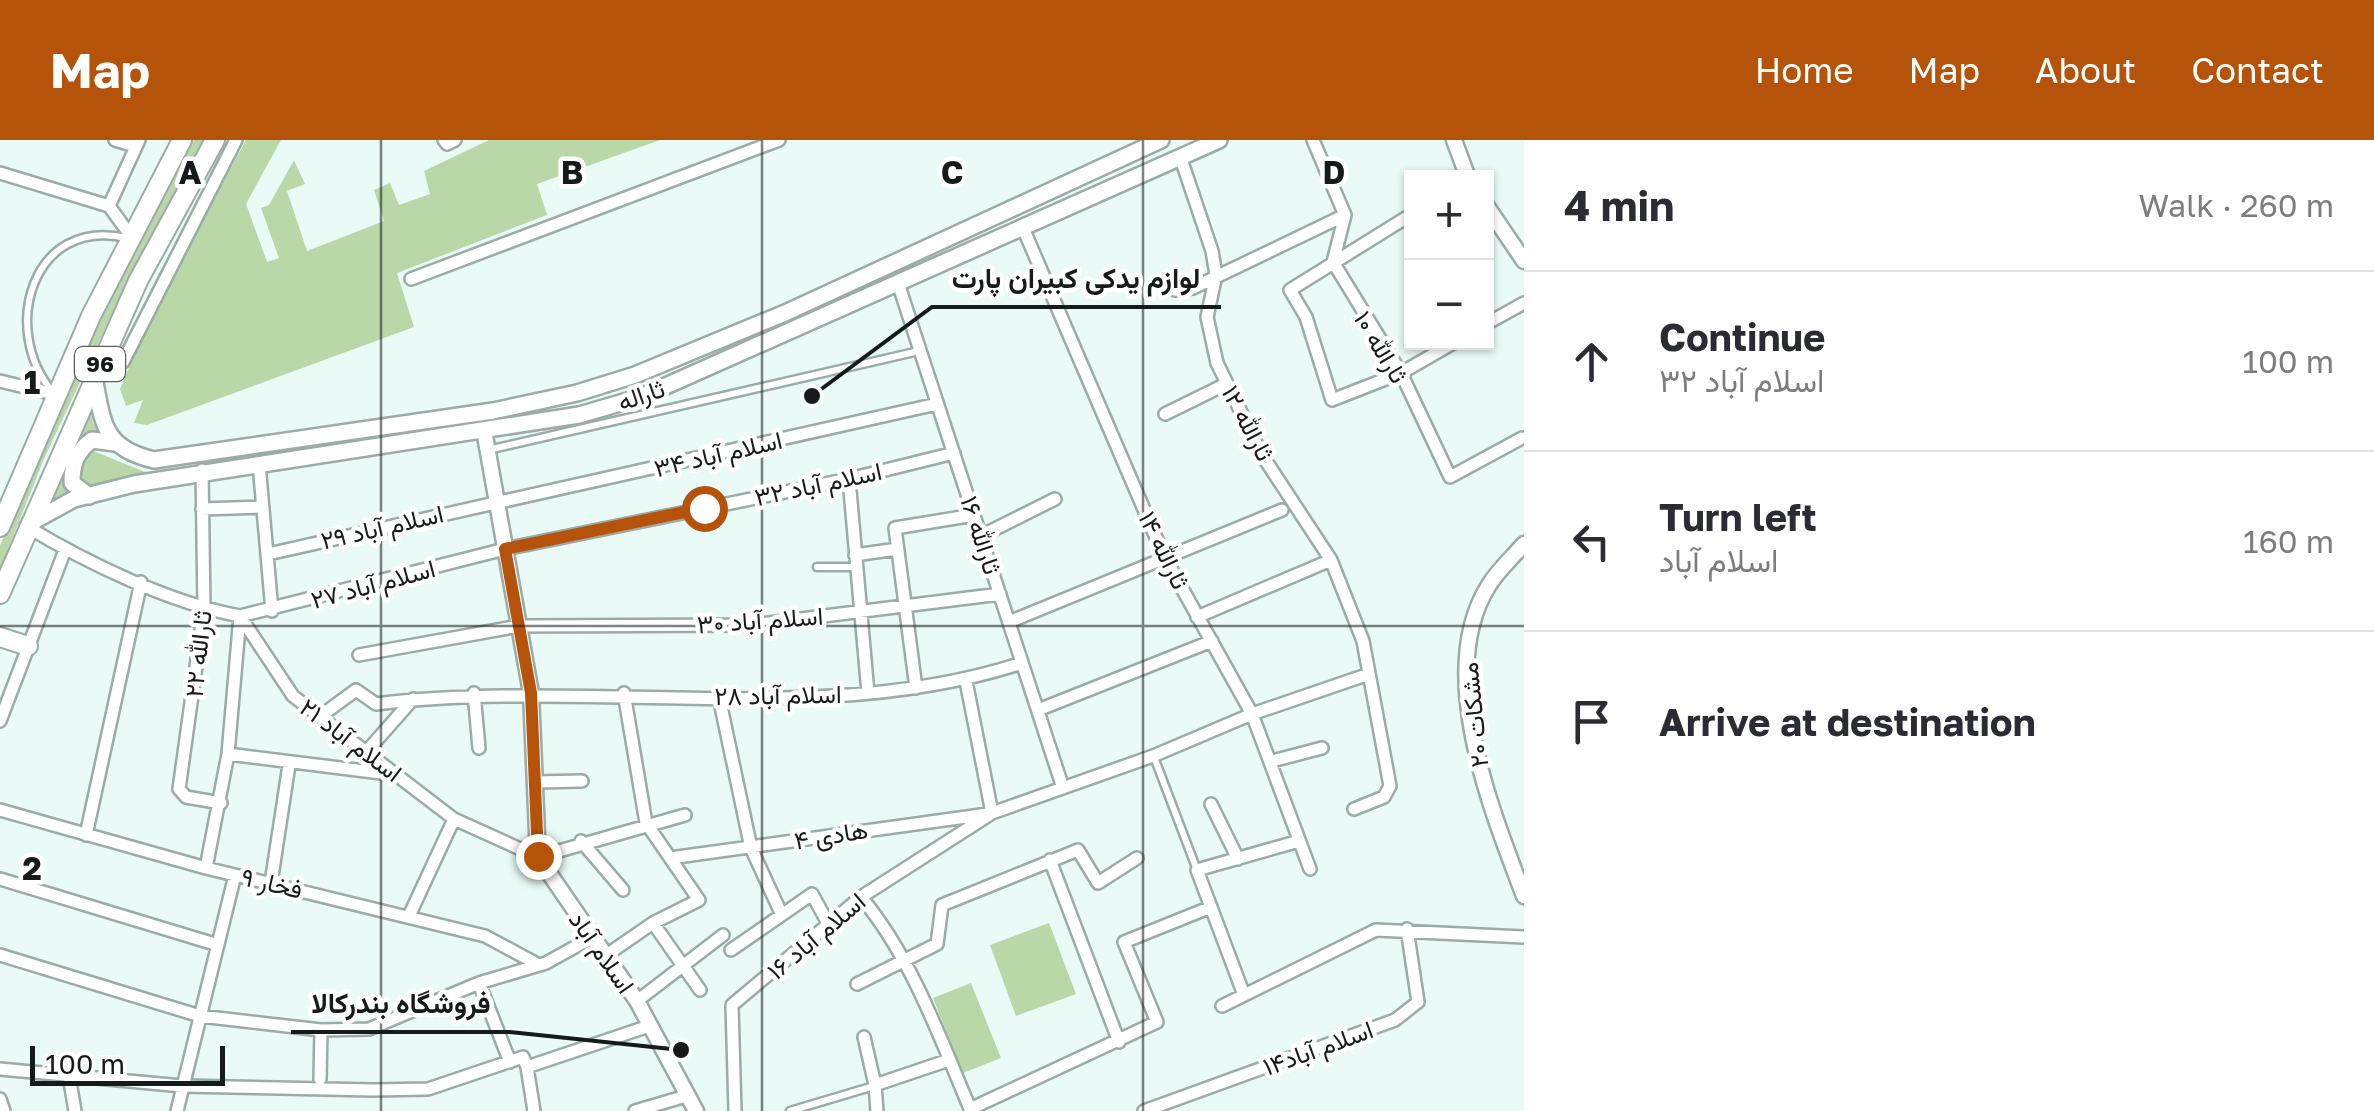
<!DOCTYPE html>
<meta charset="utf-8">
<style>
body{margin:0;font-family:"Golos Text",Vazirmatn,sans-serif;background:#f7f7f7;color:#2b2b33}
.controls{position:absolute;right:30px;top:30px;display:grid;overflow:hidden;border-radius:0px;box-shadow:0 2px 8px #0004}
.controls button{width:90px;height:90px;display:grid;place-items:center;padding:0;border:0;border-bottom:2px solid #e1e1e2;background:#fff;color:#2b2b33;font:50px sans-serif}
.scale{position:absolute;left:30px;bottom:25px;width:195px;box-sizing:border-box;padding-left:10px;border:5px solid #151b1a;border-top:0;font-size:28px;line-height:35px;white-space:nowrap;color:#151b1a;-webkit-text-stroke:8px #fff;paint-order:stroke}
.stop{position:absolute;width:30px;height:30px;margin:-22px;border:8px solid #b45309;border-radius:50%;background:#fff}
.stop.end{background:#b45309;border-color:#fff;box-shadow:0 2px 10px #0008}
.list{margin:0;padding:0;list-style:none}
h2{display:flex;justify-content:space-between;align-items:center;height:130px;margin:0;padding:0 40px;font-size:42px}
h2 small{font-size:32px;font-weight:400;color:#7c7c81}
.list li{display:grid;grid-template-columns:65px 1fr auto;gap:30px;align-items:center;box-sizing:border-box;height:180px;padding:0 40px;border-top:2px solid #e1e1e2}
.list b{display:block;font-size:38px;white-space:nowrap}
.list p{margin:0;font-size:32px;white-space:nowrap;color:#7c7c81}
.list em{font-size:32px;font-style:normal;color:#7c7c81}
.icon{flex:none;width:55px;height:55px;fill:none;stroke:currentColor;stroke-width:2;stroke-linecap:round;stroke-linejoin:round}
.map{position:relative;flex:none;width:1524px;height:971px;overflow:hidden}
header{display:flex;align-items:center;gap:60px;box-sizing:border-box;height:140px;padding:0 50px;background:#b45309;color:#fff}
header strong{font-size:48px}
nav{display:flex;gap:55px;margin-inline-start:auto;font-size:35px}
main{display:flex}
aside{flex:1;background:#fff}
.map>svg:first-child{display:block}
.green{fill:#b9d7a7}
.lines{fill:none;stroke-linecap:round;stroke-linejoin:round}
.service-casing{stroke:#9baba8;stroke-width:11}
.minor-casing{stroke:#9baba8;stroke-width:16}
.tertiary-casing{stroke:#9baba8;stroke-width:19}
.secondary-casing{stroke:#9baba8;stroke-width:20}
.primary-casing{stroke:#9baba8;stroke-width:22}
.service{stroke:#fff;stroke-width:6}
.minor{stroke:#fff;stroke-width:11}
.tertiary{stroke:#fff;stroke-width:14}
.secondary{stroke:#fff;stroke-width:15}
.primary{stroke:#fff;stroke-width:18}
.route{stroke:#b45309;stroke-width:12}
.grid{fill:none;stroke:#151b1a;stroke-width:2.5;stroke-opacity:0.55}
.labels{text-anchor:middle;stroke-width:9;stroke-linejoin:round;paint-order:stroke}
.shield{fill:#fff;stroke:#5b5f5f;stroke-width:2.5}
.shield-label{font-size:22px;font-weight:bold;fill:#151b1a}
.street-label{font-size:25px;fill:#151b1a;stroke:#fff}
.grid-label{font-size:32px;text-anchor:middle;font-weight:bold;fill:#151b1a;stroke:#fff;stroke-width:9;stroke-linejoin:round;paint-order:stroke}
.leader{fill:none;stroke:#151b1a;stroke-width:4}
.callout-dot{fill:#151b1a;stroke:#fff;stroke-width:4}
.callout-label{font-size:28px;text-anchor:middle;font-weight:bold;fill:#151b1a;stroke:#fff;stroke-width:9;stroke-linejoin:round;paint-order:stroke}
</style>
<header>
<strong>Map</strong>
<nav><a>Home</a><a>Map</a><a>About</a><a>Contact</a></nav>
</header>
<main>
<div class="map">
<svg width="1524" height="971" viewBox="0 0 1524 971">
<rect width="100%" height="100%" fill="#eafbf7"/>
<path class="green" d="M194,0H205L109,180L44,319L0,429V406L8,385L95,188Z
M246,0H281L246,64L267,122L279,118L261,68L269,65L294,20L305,44L287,51L307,111L384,81L374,50L390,43L399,65L430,54L424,31L489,0H660L537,44L547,75L397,133L414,187L147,285L134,283L143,260L126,266L120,249L148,182Z
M89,262L93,283L102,295L78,302C68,319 63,336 69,356L40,373Z
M91,310L150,334L98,347L84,345C76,330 80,322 91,310Z
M1049,783L1076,854L1016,876L990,805Z
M971,843L1001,918L963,933L933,858Z"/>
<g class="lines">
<g class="service-casing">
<path id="service" d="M52,251C0,189 32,76 127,98
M488,310L919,211
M817,427H856
M1154,617L1197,730
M790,971L874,946"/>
</g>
<g class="minor-casing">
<path id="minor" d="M115,0L135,6
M444,0L447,4L455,0
M1313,0L1345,75L1333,122L1401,233L1450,337L1522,298
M1180,16L1212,111L1216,135L1207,177L1217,223L1262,315L1331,420L1363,501L1390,646L1384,657L1354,669
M0,33L109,66
M109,66L139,0
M109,66L133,99
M1412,74L1290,150L1306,177L1332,260L1401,233L1455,202
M1023,88L1164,416L1252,574L1310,729
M411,139L779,0
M1165,140L1175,150L1193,148L1345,75
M898,143L1063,648
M1486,184L1524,163
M95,237L123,222L236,0
M0,241L58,255
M1165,274L1226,244
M259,324L272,471
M202,330L204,469L179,649L186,657L221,663
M849,339L868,553
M202,369L263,367
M26,386C87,423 170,463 240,476L293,556L454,679L538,717L685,675
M981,396L1055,359
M268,414L937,264
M855,415L897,409
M1197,477L1331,420
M1009,482L1282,370
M359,515L519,486L752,485L1000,454
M966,541L992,673
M916,548L895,388L974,375
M474,553L479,608
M719,557L751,708L781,773
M1038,570L1212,501
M322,575L356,550L376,564C588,538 820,589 1022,523
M0,581L65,410
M368,610L413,559
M228,614L240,476L505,409L849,339L954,313
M1272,621L1322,608
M535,642L582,641
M1211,664L1238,719
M0,670L206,728L485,796L539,825
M86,695L141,442
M581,701L623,750
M670,718L988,674
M1050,720L1119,902
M206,728L228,614L397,635
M0,739L218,805
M271,743L289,625
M861,757C912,818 940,898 971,971
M409,776L454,679
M653,783L700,850
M731,810L812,754L830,787
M0,815L200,876L321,890L369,889L479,843L546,823L591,798
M605,816L653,783L699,760L646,683L624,553
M479,843L510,922
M857,844L937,804L942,765L1078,710L1098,743L1137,718
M1244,855L1197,730L1299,701
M637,861L723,795
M1222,866L1376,790L1524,797
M864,897L875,945
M527,927L534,971
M0,929L182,946L373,950L428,949L523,917L527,927L649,886
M69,936L75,971
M320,939L321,890
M0,959L4,971
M970,969L1157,882L1124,802L1211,767
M177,971L235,735
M635,971L686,956
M735,971L732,865L861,757L992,673L1153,616L1252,574L1366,535
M877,971L875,945L949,920
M1144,971L1395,880L1418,862L1407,789"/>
</g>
<g class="tertiary-casing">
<path id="tertiary" d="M1454,0L1468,38
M1486,65L1524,121
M484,290L531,553L538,717L637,861L696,971
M1524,404C1513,417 1498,430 1489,445C1434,531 1492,671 1524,756"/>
</g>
<g class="secondary-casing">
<path id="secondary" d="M94,237C103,284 103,308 154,320L493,271L577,253L635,235L785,173L1161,0
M89,356L72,343C72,324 76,312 92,300L115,303
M30,383L74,359L134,344L579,275L641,257L1219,0"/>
</g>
<g class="primary-casing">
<path id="primary" d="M0,387L91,176L182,0
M0,454L138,141L215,0
M0,497L28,506"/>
</g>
<use href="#service" class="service"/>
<use href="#minor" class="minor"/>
<use href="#tertiary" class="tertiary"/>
<use href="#secondary" class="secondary"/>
<use href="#primary" class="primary"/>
</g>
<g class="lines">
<path class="route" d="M538,716L531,553L505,409L704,368"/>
</g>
<path class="grid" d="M381,0V971M762,0V971M1143,0V971M0,486H1524"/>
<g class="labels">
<rect class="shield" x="75" y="207" width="50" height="34" rx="8"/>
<g class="shield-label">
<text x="100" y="232">96</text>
</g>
<g class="street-label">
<text transform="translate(1381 207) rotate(59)" y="9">ثارالله ۱۰</text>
<text transform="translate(641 255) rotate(-19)" y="9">ثاراله</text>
<text transform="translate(1248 283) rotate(62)" y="9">ثارالله ۱۲</text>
<text transform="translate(718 314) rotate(-13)" y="9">اسلام آباد ۳۴</text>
<text transform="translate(818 344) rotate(-12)" y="9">اسلام آباد ۳۲</text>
<text transform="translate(382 387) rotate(-13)" y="9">اسلام آباد ۲۹</text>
<text transform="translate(981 395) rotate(72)" y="9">ثارالله ۱۶</text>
<text transform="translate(1164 410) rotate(64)" y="9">ثارالله ۱۴</text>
<text transform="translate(373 444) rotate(-15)" y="9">اسلام آباد ۲۷</text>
<text transform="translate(760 480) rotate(-4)" y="9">اسلام آباد ۳۰</text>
<text transform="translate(198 514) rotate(-84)" y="9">ثارالله ۲۲</text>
<text transform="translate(778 555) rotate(-1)" y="9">اسلام آباد ۲۸</text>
<text transform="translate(1474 575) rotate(-96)" y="9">مشکات ۲۰</text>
<text transform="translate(351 600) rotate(37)" y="9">اسلام آباد ۲۱</text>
<text transform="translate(831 695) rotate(-9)" y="9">هادی ۴</text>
<text transform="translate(272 743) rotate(13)" y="9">فخار ۹</text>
<text transform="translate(816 796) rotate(-40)" y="9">اسلام آباد ۱۶</text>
<text transform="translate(602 812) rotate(55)" y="9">اسلام آباد</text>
<text transform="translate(1318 908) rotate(-20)" y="9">اسلام آباد۱۴</text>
</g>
</g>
<g class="grid-label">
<text x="190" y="44">A</text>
<text x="572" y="44">B</text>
<text x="952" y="44">C</text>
<text x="1334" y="44">D</text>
<text x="32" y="254">1</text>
<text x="32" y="740">2</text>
</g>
<path class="leader" d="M812 256L932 167H1221M681 910L510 892H291"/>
<g class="callout-dot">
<circle cx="812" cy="256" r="10"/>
<circle cx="681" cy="910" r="10"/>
</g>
<g class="callout-label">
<text x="1076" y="148">لوازم یدکی کبیران پارت</text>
<text x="401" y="873">فروشگاه بندرکالا</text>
</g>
</svg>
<div class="controls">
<button>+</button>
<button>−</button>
</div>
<div class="scale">100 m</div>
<div class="stop" style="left:704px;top:368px"></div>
<div class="stop end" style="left:538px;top:716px"></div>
</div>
<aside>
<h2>4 min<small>Walk · 260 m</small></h2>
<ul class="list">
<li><svg class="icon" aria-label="ahead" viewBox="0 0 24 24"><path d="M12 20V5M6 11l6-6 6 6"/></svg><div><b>Continue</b><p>اسلام آباد ۳۲</p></div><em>100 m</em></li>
<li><svg class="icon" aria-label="left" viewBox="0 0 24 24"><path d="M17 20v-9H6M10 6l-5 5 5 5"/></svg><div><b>Turn left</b><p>اسلام آباد</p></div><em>160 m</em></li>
<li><svg class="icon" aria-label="arrive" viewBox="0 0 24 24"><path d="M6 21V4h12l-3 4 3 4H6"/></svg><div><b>Arrive at destination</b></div></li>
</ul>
</aside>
</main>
